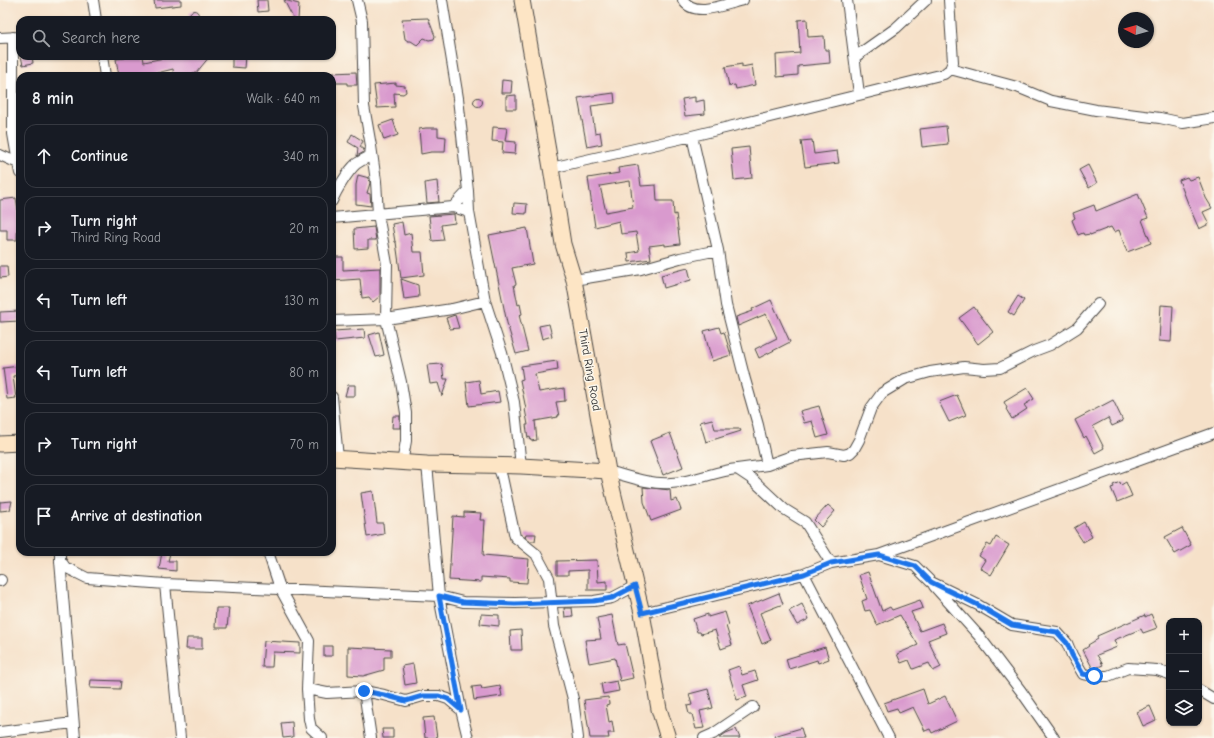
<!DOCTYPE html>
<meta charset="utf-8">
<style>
body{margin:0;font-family:"Comic Neue",sans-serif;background:#20242c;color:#f1f3f6}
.controls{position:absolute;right:12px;bottom:12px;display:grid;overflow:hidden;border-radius:8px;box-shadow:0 1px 3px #0004}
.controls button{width:36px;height:36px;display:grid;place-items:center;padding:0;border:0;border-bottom:1px solid #363941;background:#171b24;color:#f1f3f6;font:20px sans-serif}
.compass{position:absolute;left:1118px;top:12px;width:36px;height:36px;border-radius:50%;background:#171b24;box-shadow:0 1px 3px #0004;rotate:275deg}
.stop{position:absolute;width:12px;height:12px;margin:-9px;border:3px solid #1a73e8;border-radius:50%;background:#fff}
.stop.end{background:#1a73e8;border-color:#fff;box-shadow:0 1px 4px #0008}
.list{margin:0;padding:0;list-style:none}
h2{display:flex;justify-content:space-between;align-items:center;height:52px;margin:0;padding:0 16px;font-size:17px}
h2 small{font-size:13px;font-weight:400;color:#9ea1a6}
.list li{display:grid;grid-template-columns:26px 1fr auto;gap:12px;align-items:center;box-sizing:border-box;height:64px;margin:0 8px 8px;padding:0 8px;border:1px solid #363941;border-radius:12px}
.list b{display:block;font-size:15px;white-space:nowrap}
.list p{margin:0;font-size:13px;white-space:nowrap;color:#9ea1a6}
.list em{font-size:13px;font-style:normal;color:#9ea1a6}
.icon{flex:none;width:22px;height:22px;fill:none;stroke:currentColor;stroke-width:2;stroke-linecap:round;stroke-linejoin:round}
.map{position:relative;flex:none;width:1214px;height:738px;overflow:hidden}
.search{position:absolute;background:#171b24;box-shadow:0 1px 3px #0004;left:16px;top:16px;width:320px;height:44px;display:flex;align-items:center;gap:10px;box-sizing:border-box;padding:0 14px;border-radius:12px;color:#9ea1a6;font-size:15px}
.panel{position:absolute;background:#171b24;box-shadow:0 1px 3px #0004;left:16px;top:72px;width:320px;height:484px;border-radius:12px}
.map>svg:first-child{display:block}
.building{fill:#d99ace;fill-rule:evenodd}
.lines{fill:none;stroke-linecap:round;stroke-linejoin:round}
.street-casing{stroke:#494643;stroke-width:12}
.secondary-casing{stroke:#494643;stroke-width:17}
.street{stroke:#fff;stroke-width:10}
.secondary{stroke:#fde5c5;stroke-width:15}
.route{stroke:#1a73e8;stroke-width:5}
.labels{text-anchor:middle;stroke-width:3;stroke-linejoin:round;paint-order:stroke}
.street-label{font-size:12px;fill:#2b2b2b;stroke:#fbf7ec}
</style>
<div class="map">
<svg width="1214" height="738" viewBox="0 0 1214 738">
<rect width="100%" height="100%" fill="#fbf7ec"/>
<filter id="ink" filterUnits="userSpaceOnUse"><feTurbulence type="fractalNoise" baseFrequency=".025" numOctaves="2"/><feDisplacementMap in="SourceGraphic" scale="8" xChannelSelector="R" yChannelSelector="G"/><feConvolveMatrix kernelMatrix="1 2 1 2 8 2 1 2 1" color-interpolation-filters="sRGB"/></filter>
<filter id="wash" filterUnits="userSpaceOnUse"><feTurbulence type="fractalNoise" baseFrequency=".012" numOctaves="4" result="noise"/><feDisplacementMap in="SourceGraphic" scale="16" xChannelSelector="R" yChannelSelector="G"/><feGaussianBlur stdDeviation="0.9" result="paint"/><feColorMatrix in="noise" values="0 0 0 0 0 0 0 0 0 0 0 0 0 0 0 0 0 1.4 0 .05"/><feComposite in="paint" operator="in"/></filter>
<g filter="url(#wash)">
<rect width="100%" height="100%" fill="#f6e1c9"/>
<g id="blocks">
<path class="building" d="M154,0H181V5L155,8Z
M257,0H267L268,11L258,12Z
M284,0L299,4L298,20H294Z
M189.5 15a4.5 4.5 0 1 1 9 0a4.5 4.5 0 1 1-9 0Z
M428,18L435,36L434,39L429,40L424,38L417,45L411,41H408L405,39L402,19Z
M807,19L808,37L824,36L825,50H829L830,63L798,66V75L777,77L776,55L800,53L798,20Z
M21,56H32L33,63L23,65Z
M124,56H143L144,62L164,58L163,56H210L196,73L174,76L173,69L153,74L154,76H119L116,59L125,58Z
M232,56H246L245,68L232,67Z
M742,64V67L752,65L755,85L736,89L735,85L729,86L725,67Z
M356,72L357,85H347V83H332V73Z
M502,80L512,81L511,93H501Z
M396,83V85L405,86L406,92L403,94L394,93L395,107L377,108L374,85Z
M614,93L615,103L591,106L595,133L600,132L602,144L587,147L578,98Z
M516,95V109H506V96Z
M695,97V102L704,100L705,114L685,116L682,99Z
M473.5 102a4.5 4.5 0 1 1 9 0a4.5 4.5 0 1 1-9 0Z
M393,120L398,135L384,140L379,125Z
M946,126L948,144L922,147L920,129Z
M493,127L507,128L505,141L516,142L515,154L502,153L503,142L492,141Z
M426,128H438V136L446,137L445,152H431L421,154L419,129Z
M352,134L363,141L360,147L364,150V152L357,156L358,148L348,142Z
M812,140L814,154L837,151L839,163L805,167L801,141Z
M749,147L752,178L734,180L731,149Z
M638,165L641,186L656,185L657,201H673L674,215L676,214L680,244L665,246V244L649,246L651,259L629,262L628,253L639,251L636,232L621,234L619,221L595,227L588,178L619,173L618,168ZM630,181L633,207L606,212L600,186Z
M1088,165L1097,183L1089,188L1079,170Z
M358,175L369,178L370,183L367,193L370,194L371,206L356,204V185Z
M1187,177L1189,180L1198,177L1206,198L1212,208L1203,212L1209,224L1199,229L1189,206L1179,180Z
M437,181L439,202L427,203L425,183Z
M1138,194L1148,218L1142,220L1151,243L1127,252L1119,230L1114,232L1111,227L1090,235V234L1084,235L1083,233L1078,235L1072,220L1075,218L1073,213L1094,205L1096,211Z
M16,198L18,210L17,240H7V230H0V200Z
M514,203L527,204L526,214L513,213Z
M454,214L455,223L441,225L444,240L432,241L429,216Z
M402,222L404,235L411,233L413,252H422L424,275L401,278L396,242H395L392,224Z
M374,227L376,240H368V248L355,249L354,229Z
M527,228L533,264L512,268L516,284L514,285L518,305L520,304L522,314L519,315L528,351L516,354L507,323L489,235Z
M332,257H343V270L380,268V296L373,302L369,297L362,298L360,279L332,281Z
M0,266H7L8,277L0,278Z
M688,268L691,280L664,288L661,275Z
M401,279L418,285L419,297L404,299Z
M1018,296L1024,300L1014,316L1008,312Z
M771,300L790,342L759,358L755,349L777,338L766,314L738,326L736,317L753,311L752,309Z
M1161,305L1173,306L1171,342L1159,341Z
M974,307L993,332L978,344L959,318Z
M20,311V321L0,322V312Z
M455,315L459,328L450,329L446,318Z
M549,324L552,336L542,339L539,326Z
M719,327L721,333L724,332L731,355L712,361L704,331Z
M364,329L365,338L335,341L334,331Z
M379,332L384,355L376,357L369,335Z
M557,361L558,370L535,374L539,392L564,388L565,401L556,402L559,416H557L558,417L535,421L537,440L531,441L530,437L528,438L526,425H528L525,409H526L520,380L523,379L521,366Z
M442,364L444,379H448L442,396L438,383L430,384L427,365Z
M20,366V375L13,376L16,398L7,399L3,368Z
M479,380L481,394L498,391L500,402L469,406L466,382Z
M348,385H355V396H345Z
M1027,388L1034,399L1024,405L1027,409L1012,419L1006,409L1007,408L1004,402Z
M957,395L966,415L949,422L939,402Z
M1113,400L1123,421L1112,426L1108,418L1093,426L1104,448L1095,453L1086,436L1084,438L1075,420Z
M819,406L828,435L817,438L812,421L804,423L800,411Z
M393,416H400V428H392Z
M712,419L715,429H740L741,431L706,442L700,422Z
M670,433L683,467L663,475L650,441Z
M1120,482L1121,485L1126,482L1132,496L1117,502L1111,488L1114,487L1113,485Z
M643,487L670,490L671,501L677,499L681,510L651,521L644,502Z
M373,491L377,523H383L384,534L367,537L361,493Z
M12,501L10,510L0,511V502Z
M828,505L835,511L821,527L814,520Z
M464,512L481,513L480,520H485L483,555L529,559L527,583L510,582V579L481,577V582L449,580L453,516L464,517Z
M1084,522L1092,537L1083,542L1074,528Z
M1182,528L1191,545L1175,554L1165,537Z
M526,534H536L535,541H531L525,537Z
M996,537L1009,545L991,575L980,568L985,560L979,556L987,544L991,546Z
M162,552L170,553L168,561H176V571L159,569Z
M597,560L598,582L607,581V590H588V570L568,571V575H557V561Z
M868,572L882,611L890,607L892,610L920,600L923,608L911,612L920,631L942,623L946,633L928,640L941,667L933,671L929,663L913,669L909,660L901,663L897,654L918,645L900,615L877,625L870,610L865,611L862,601L867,599L859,575Z
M779,593L783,604L760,613L771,640L762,644L747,606Z
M802,604L809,619L797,625L789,611Z
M216,608H229L227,628H215Z
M564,608H572L573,616L565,617Z
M725,612L729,625L726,626L732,645L721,649L715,630L701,634L700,632H697L693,619L708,614V617Z
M481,614L499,615V626L480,624Z
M1151,614L1157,628L1143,633L1141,629L1114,640L1117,647L1097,655L1103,665L1093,669L1083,650L1089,646L1088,645L1098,639L1097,636L1145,615V617Z
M612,615L618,645L625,644L633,678L620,681L615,658L589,663L585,640L601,639L597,618Z
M521,630L522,650H511L510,631Z
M187,638H202V649H186Z
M264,641L300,643V653L273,652L272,667H262Z
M324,646H332V656H324Z
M348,647L391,649V657H384V670L363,676L348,675Z
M825,647L829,659L818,663L817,660L789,669L786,659Z
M413,664L416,683L405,685L402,666Z
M739,666L742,675L755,671L758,680L743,685L747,697L737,700L728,670Z
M91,680L121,681L120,689L90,688Z
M617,681L619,691L603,694L601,684Z
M481,686L482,689L500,686L502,696L474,700L472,687Z
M708,689L713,708L700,711L704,728L696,729L692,714H689L687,706L692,705L689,694Z
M923,689L928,704L945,696L957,721L932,733L930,729L925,731L913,707L899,713L897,708L887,711L884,703Z
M608,697L609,704L606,705L609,722L612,721L614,733H608L609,738H590L584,700Z
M1150,706L1156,720L1143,726L1137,712Z
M434,717L437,738H425L423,718Z
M292,722L293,737L283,738L281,723Z
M801,728L804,738H775L774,736Z
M382,729H393V738H383Z
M736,729L740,738H719L726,733Z"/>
</g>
</g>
<g filter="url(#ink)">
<use href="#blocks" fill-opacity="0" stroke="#494643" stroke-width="1"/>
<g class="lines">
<g class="street-casing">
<path id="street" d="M93,0L96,20
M442,0L458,98L468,191L469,212L485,301L502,353L514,402L521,466
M683,0C694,18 726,4 743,0
M847,0L859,94
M13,37V134L18,163
M0,38L20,37
M102,56L105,76
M855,57L896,28L926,0
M950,69L1017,87L1051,101L1096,110L1160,118L1183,123L1214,118
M692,136L718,250L726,305L744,376L758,425L767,465
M371,146L376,181L378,214L387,264L386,319L401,382L406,413V441L402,463
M0,155L18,163L20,173
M551,168L692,136L944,74L950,69L953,62L949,0
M332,201C336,191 348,171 356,164C360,161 365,159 370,156L371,146L364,106L362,21L357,0
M453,207L468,191
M332,218L453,207L469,212
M574,280L641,269L680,258L718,250
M332,321L386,319L452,309L485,301
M332,397L338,458
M427,464L439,596L461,710L468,738
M498,466L502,477L515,537L536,554L549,578L554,626L573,699L578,738
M737,469L767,465L792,456L828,452L844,455L850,453L854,449L859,440L871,408L882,393L905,379L930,372L964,367L984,369L1000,368L1034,351L1050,345L1077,328L1098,304
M608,471C627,476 651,485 671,483C694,482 715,471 737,469L752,479L784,509L805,522L831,563
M60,552V560L65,567L87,578L165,584L439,596L463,602L515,603L594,601L612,598L635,586
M268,552L280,588L309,641L307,689L309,719L311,728L322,738
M879,555L915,566L931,582L978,605L1012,625L1057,632L1067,643L1072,655L1083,674L1095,676H1108L1128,668L1157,670L1169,674
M60,561L75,738
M804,574L889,738
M0,581L1,580
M165,584L180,738
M934,586L979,636L1021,691L1054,738
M642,613L804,574L831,563L879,555L1214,433
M307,689L327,693L364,691L384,695L406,701L423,696H439L448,699L461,710
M1199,690L1214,699
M364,691L371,738
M0,732L73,723
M704,738L713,734L753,707"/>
</g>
<g class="secondary-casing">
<path id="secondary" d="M522,0L551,168L563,244L574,280L608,471L642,613L659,709L668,738
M0,444L20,443
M332,458L427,464L521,466L608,471"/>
</g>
<use href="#street" class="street"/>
<use href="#secondary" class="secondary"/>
</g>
</g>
<g class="lines" filter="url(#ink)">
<path class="route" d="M364,691L384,695L406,701L423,696H439L448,699L461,710L439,596L463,602L515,604L594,601L612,598L635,586L642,613L804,574L831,563L879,555L915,566L931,582L978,605L1012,625L1057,632L1067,643L1072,655L1083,674L1094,676"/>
</g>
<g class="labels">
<g class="street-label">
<text transform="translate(590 370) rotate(80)" y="4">Third Ring Road</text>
</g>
</g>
</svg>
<div class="controls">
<button>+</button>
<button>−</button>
<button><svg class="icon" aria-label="layers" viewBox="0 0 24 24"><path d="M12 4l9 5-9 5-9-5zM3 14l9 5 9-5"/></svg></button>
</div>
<svg class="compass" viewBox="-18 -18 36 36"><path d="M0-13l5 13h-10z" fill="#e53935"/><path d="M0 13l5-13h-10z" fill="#9ea1a6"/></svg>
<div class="stop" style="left:1094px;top:676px"></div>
<div class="stop end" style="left:364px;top:691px"></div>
<div class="search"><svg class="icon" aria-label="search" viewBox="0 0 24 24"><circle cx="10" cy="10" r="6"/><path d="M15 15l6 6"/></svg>Search here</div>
<section class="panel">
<h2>8 min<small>Walk · 640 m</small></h2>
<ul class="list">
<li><svg class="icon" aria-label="ahead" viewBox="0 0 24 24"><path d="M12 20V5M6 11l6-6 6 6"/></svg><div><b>Continue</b></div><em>340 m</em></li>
<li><svg class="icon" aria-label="right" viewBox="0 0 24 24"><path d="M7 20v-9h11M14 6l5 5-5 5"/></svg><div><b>Turn right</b><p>Third Ring Road</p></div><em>20 m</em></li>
<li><svg class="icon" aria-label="left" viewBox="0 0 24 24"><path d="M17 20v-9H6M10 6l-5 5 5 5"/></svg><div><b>Turn left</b></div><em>130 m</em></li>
<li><svg class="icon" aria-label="left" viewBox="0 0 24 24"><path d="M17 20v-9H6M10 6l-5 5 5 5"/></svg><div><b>Turn left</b></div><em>80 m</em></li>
<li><svg class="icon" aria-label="right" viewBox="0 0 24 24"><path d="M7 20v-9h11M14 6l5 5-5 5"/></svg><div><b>Turn right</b></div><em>70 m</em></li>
<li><svg class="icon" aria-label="arrive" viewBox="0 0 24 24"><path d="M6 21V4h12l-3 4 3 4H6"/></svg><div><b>Arrive at destination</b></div></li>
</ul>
</section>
</div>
